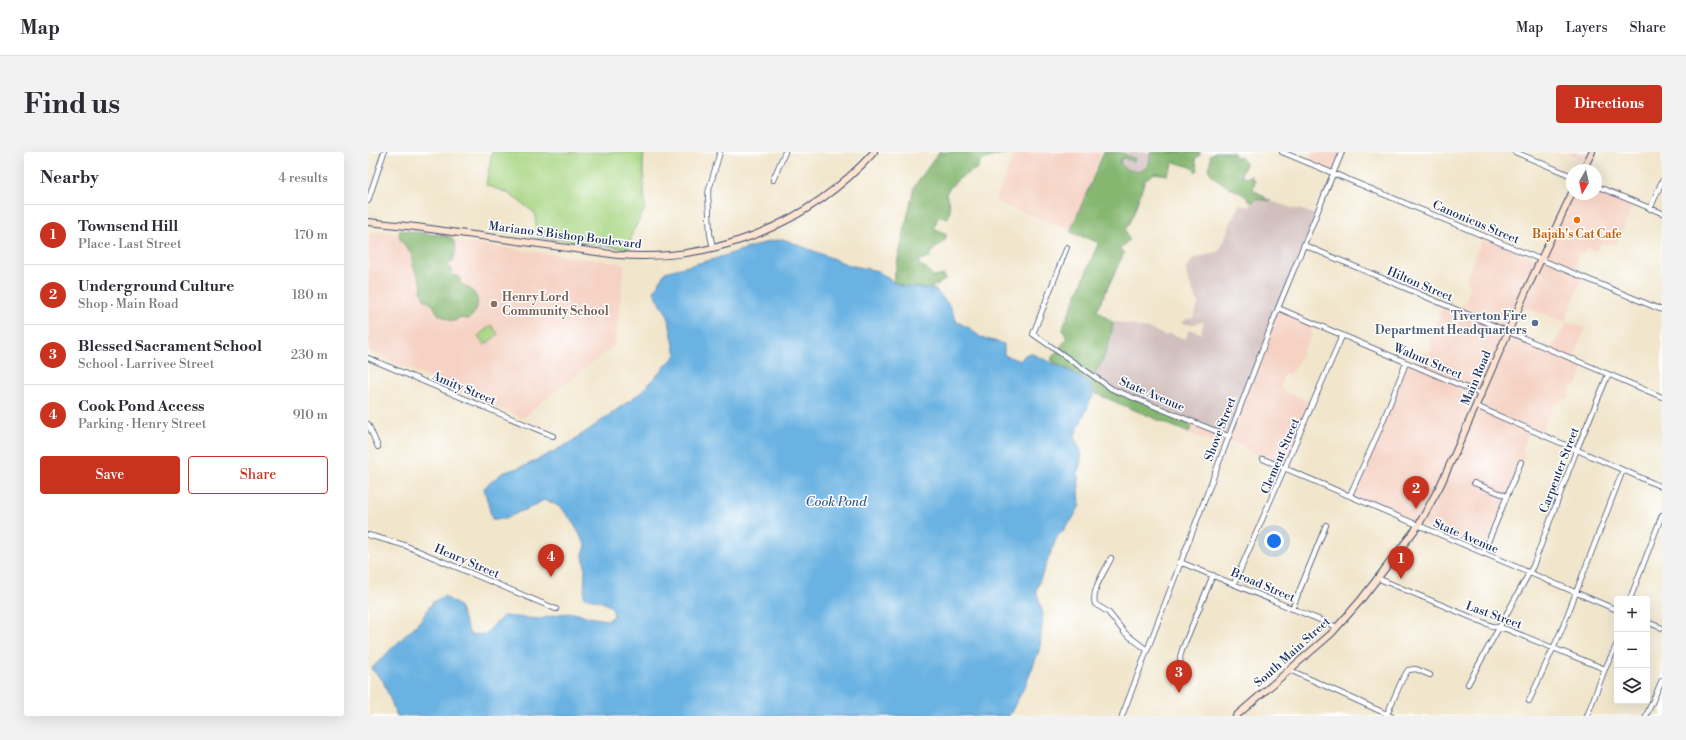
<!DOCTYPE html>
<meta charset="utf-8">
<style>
body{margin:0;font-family:"Libre Bodoni",serif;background:#f2f2f3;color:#2b2b33}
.controls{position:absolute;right:12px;bottom:12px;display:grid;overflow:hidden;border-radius:4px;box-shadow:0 4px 16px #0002}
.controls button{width:36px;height:36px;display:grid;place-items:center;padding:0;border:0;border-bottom:1px solid #e1e1e2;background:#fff;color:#2b2b33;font:20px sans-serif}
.compass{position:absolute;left:1198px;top:12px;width:36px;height:36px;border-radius:50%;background:#fff;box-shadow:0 4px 16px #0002;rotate:189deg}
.you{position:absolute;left:906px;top:389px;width:14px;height:14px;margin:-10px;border:3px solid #fff;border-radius:50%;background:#1a73e8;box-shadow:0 0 0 6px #1a73e833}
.badge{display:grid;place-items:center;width:26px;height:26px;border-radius:50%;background:#c8321e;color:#fff;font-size:13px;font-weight:700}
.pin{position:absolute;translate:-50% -33px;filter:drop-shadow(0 1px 2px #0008)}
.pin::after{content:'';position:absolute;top:21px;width:14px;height:12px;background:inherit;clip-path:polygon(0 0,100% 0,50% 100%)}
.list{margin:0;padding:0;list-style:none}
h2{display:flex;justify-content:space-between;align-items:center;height:52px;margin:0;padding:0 16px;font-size:17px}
h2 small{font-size:13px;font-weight:400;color:#7c7c81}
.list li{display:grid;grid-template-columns:26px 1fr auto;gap:12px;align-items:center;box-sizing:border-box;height:60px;padding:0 16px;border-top:1px solid #e1e1e2}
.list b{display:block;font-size:15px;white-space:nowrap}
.list p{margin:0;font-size:13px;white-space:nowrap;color:#7c7c81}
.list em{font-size:13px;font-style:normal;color:#7c7c81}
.actions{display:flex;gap:8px;padding:12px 16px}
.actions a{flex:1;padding:9px 0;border:1px solid #c8321e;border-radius:4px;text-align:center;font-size:14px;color:#c8321e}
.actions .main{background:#c8321e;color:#fff}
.icon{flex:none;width:22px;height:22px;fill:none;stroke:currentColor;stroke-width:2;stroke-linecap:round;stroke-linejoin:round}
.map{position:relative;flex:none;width:1294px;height:564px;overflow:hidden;border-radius:4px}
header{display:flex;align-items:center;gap:24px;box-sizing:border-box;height:56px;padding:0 20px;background:#fff;border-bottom:1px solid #e1e1e2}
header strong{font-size:19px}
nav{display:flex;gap:22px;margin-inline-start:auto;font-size:14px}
.intro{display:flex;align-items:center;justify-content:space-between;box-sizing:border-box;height:96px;padding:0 24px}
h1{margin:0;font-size:28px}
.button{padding:10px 18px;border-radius:4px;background:#c8321e;color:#fff;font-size:14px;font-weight:700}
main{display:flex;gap:24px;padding:0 24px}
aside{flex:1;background:#fff;border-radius:4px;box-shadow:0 4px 16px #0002}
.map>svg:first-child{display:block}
.built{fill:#f5d2c3}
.industrial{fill:#d1bfbd}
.green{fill:#a8d683;stroke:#628270}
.forest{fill:#86b771;stroke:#507368}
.water{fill:#6bb2e2;stroke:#4370a0}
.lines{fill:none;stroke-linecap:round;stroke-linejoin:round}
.minor-casing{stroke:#3b4a6e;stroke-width:6}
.secondary-casing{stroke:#3b4a6e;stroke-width:8}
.minor{stroke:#fff;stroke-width:4.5}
.secondary{stroke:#fde4d0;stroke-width:6}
.food-dot{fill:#e8710a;stroke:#fff;stroke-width:1.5}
.education-dot{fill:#8d6e63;stroke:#fff;stroke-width:1.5}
.service-dot{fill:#5c6f8a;stroke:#fff;stroke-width:1.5}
.labels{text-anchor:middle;stroke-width:3;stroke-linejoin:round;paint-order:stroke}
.street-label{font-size:12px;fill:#1b2f5e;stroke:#fff}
.food-label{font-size:12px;font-weight:bold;fill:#c56008;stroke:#fff}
.education-label{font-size:12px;font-weight:bold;fill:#785e54;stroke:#fff;text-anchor:start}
.service-label{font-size:12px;font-weight:bold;fill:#4e5e75;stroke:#fff;text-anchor:end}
.water-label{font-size:13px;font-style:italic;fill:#375d8c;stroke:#fff}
</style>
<header>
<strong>Map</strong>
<nav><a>Map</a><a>Layers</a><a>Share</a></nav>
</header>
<div class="intro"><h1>Find us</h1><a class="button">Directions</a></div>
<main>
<aside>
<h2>Nearby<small>4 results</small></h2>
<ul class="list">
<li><span class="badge">1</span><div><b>Townsend Hill</b><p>Place · Last Street</p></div><em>170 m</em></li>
<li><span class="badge">2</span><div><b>Underground Culture</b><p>Shop · Main Road</p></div><em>180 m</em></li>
<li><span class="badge">3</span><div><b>Blessed Sacrament School</b><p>School · Larrivee Street</p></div><em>230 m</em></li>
<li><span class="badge">4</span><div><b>Cook Pond Access</b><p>Parking · Henry Street</p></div><em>910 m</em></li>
</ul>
<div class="actions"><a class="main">Save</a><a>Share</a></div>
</aside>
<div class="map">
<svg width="1294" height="564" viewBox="0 0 1294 564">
<rect width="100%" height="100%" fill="#fff"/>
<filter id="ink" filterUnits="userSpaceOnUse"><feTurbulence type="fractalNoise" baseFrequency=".025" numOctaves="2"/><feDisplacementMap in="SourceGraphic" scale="8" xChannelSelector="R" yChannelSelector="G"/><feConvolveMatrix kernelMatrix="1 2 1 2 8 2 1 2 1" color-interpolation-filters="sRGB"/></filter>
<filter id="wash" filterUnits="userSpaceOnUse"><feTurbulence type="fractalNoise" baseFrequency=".012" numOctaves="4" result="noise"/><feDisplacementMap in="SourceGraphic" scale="16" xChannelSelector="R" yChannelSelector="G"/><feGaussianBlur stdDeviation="0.9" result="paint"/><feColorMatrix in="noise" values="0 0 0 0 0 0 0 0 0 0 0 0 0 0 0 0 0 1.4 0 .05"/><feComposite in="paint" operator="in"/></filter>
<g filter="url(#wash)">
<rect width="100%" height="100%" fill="#f1e6cc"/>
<path class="built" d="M648,0H733L704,79L627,50Z
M945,0H974L966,20L941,11Z
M1198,0H1224L1218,11Z
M1228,35L1265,51L1249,92H1233L1229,99L1219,96L1215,102H1210V111L1205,122L1214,127L1197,169L1191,168L1152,153L1139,183L1182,200L1199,170L1217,177L1205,206L1216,213L1208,235H1204L1200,247L1193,246L1191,250L1186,252L1183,263H1180L1172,282L1162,279L1155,295L1157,302L1155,309L1152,312L1116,399L985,344L1037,212L1050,216L1056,200H1063L1064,189L1061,187L1063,182L1075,154L1091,160L1094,151L1098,148L1102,133L1098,129L1099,124L1115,85L1171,108L1204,42H1228Z
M11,79L257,112L247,193L154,266L0,199V88L2,82Z
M910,157L946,173L941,189L936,195L927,218L921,222H916L913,234L914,237L917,240L945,251L917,315L892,303L883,301L876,294L860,288L855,295L821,281L824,271Z"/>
<path class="industrial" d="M752,0H783L781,11L774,19L766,20L754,14L752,11L753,7L756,6L765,10L767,7Z
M888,47L906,50L924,56L931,57L948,63L861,283L756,243L726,222L734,211L739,200L745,169L784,178L798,184L800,181L818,187L820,179L823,178L833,181L836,169L827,172H813L816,168L825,166L831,151L828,147L820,127L818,120L820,114L825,107L851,99L871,52L880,55Z"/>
<path class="green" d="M124,0H276L275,12L277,57L264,81L261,97L169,85L167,61L140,41L118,33Z
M123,173L130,182L117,193L110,184Z"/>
<path class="forest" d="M571,0H641L640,2L638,1L613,8L609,17C599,20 582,32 578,42C581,50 584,58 580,66L570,65L566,76L578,82C579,92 571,91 566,97C564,100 563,103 561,106L550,108L552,113L558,116L566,125L576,123L578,127L572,131L564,135V138L550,135L540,136L525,130L546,35Z
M736,0H752L767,7L766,10L756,6L753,7L752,11C756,18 766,20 774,19L781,12L783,0H832V3L827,7L830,17L828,20L823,15L806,10L799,23L787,21L777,28L765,63L757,78L761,88L752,97L756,101L729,158L745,171C741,192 739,204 726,222L745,238L824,271L821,281L724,240L702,219L684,209V205L699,187L695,178L696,173L730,92L729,90L702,80Z
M847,0H865L868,6L873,5L877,11L876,17L874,18L873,24L878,26L883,23L884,27L887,28L885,38L896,44L898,47L903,49L888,47L884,51C881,48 878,44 874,42C862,35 847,30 840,17L843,6L841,4Z
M33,78L83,85C90,94 88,99 85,109L80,111V115L83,117L84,124H90L93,127L91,131C109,137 117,153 101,167L91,166L87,169H83L70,162L65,153L56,147L53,139L54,133L45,114L43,101L32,87L31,80Z"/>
<path class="water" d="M415,87L481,113L510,119L525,130L533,134L568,138L581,153L589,170L603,177L612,185L636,192V203L652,209L657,203L662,201L702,219L723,233L725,243L706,285L714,302L710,320L712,353L704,368L689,385L668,438L675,462L672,496L658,532L641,564H29L15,529L3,517L53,468L65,450L76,444L91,454L102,483L117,482L135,464L172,467L191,462L205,461L226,466L241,468L246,463L244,455L232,449L216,445L217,415L215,403L218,394C207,375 199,353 176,348L160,357L151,360L137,367H124L116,336L134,321L159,313L198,293L222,277L272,241L308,203L300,164L286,140L297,120L343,108L399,90Z"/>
</g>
<g filter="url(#ink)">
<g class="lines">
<g class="minor-casing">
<path id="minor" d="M914,0L1294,158
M1147,0L1204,24
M405,28L417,0
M1228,34L1294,61
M0,49L16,0
M1282,57L1294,29
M936,93L1294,245
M699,95L665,182L744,237L860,284
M345,96L342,82L340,41L352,0
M910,156L1113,242
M0,206L185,284
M1108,254L1294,335
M0,272L10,295
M895,307L1249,458
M1106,331L1139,344
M982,343L1011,279L1038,211
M0,383L36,393L188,457
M1115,402L1153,310
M743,406C737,420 723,437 727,452L740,460L757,481L779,498
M812,410L969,475
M1009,426L1124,474L1138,477L1237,517
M866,432L974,184
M1262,447L1294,363
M924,457L958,373
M1279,470L1294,476
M813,514L812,505L814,498L845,423
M922,518L1023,564
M1100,532L1165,414L1209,297L1240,223
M1161,549L1194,477L1255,318
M1019,562L1034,528L1040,518L1048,517L1062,523
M754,564L910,156L974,0
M1219,564L1237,517L1249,492
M1278,564L1294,528"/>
</g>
<g class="secondary-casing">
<path id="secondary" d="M1215,18L1224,0
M0,70L48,75L250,103C347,111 441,72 506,0
M868,564L963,482L992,449L1050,374L1072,334L1088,299L1158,139L1204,41"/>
</g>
<use href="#minor" class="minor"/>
<use href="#secondary" class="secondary"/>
</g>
</g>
<circle class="food-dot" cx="1209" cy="68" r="4"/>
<circle class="education-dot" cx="126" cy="152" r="4"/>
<circle class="service-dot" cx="1167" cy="171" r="4"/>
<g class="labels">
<g class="street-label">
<text transform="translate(1108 70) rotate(23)" y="4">Canonicus Street</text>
<text transform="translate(197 83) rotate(7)" y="4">Mariano S Bishop Boulevard</text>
<text transform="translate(1052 132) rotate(23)" y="4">Hilton Street</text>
<text transform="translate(1060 209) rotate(23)" y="4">Walnut Street</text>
<text transform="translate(1108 226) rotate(-67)" y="4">Main Road</text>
<text transform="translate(96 236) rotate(23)" y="4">Amity Street</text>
<text transform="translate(784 242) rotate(23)" y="4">State Avenue</text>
<text transform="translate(852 277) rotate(-69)" y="4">Shove Street</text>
<text transform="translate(912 304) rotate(-67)" y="4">Clement Street</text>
<text transform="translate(1191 318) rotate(-69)" y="4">Carpenter Street</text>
<text transform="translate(1098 384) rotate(23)" y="4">State Avenue</text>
<text transform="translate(99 409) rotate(23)" y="4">Henry Street</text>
<text transform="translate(895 433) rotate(23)" y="4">Broad Street</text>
<text transform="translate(1126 463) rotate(20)" y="4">Last Street</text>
<text transform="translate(924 500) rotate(-42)" y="4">South Main Street</text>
</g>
<g class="food-label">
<text x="1209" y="86">Bajah's Cat Cafe</text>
</g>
<g class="education-label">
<text x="134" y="149">Henry Lord<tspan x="134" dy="14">Community School</tspan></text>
</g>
<g class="service-label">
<text x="1159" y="168">Tiverton Fire<tspan x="1159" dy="14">Department Headquarters</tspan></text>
</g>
<g class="water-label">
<text x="468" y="354">Cook Pond</text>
</g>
</g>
</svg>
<div class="controls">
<button>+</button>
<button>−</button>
<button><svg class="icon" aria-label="layers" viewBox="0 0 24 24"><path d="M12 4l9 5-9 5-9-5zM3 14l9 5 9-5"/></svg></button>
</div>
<svg class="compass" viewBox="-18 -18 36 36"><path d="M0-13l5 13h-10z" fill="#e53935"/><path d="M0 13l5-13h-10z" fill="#7c7c81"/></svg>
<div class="you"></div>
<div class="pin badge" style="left:1033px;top:427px">1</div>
<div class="pin badge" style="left:1048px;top:357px">2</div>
<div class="pin badge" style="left:811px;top:541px">3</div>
<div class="pin badge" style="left:183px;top:425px">4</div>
</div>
</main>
